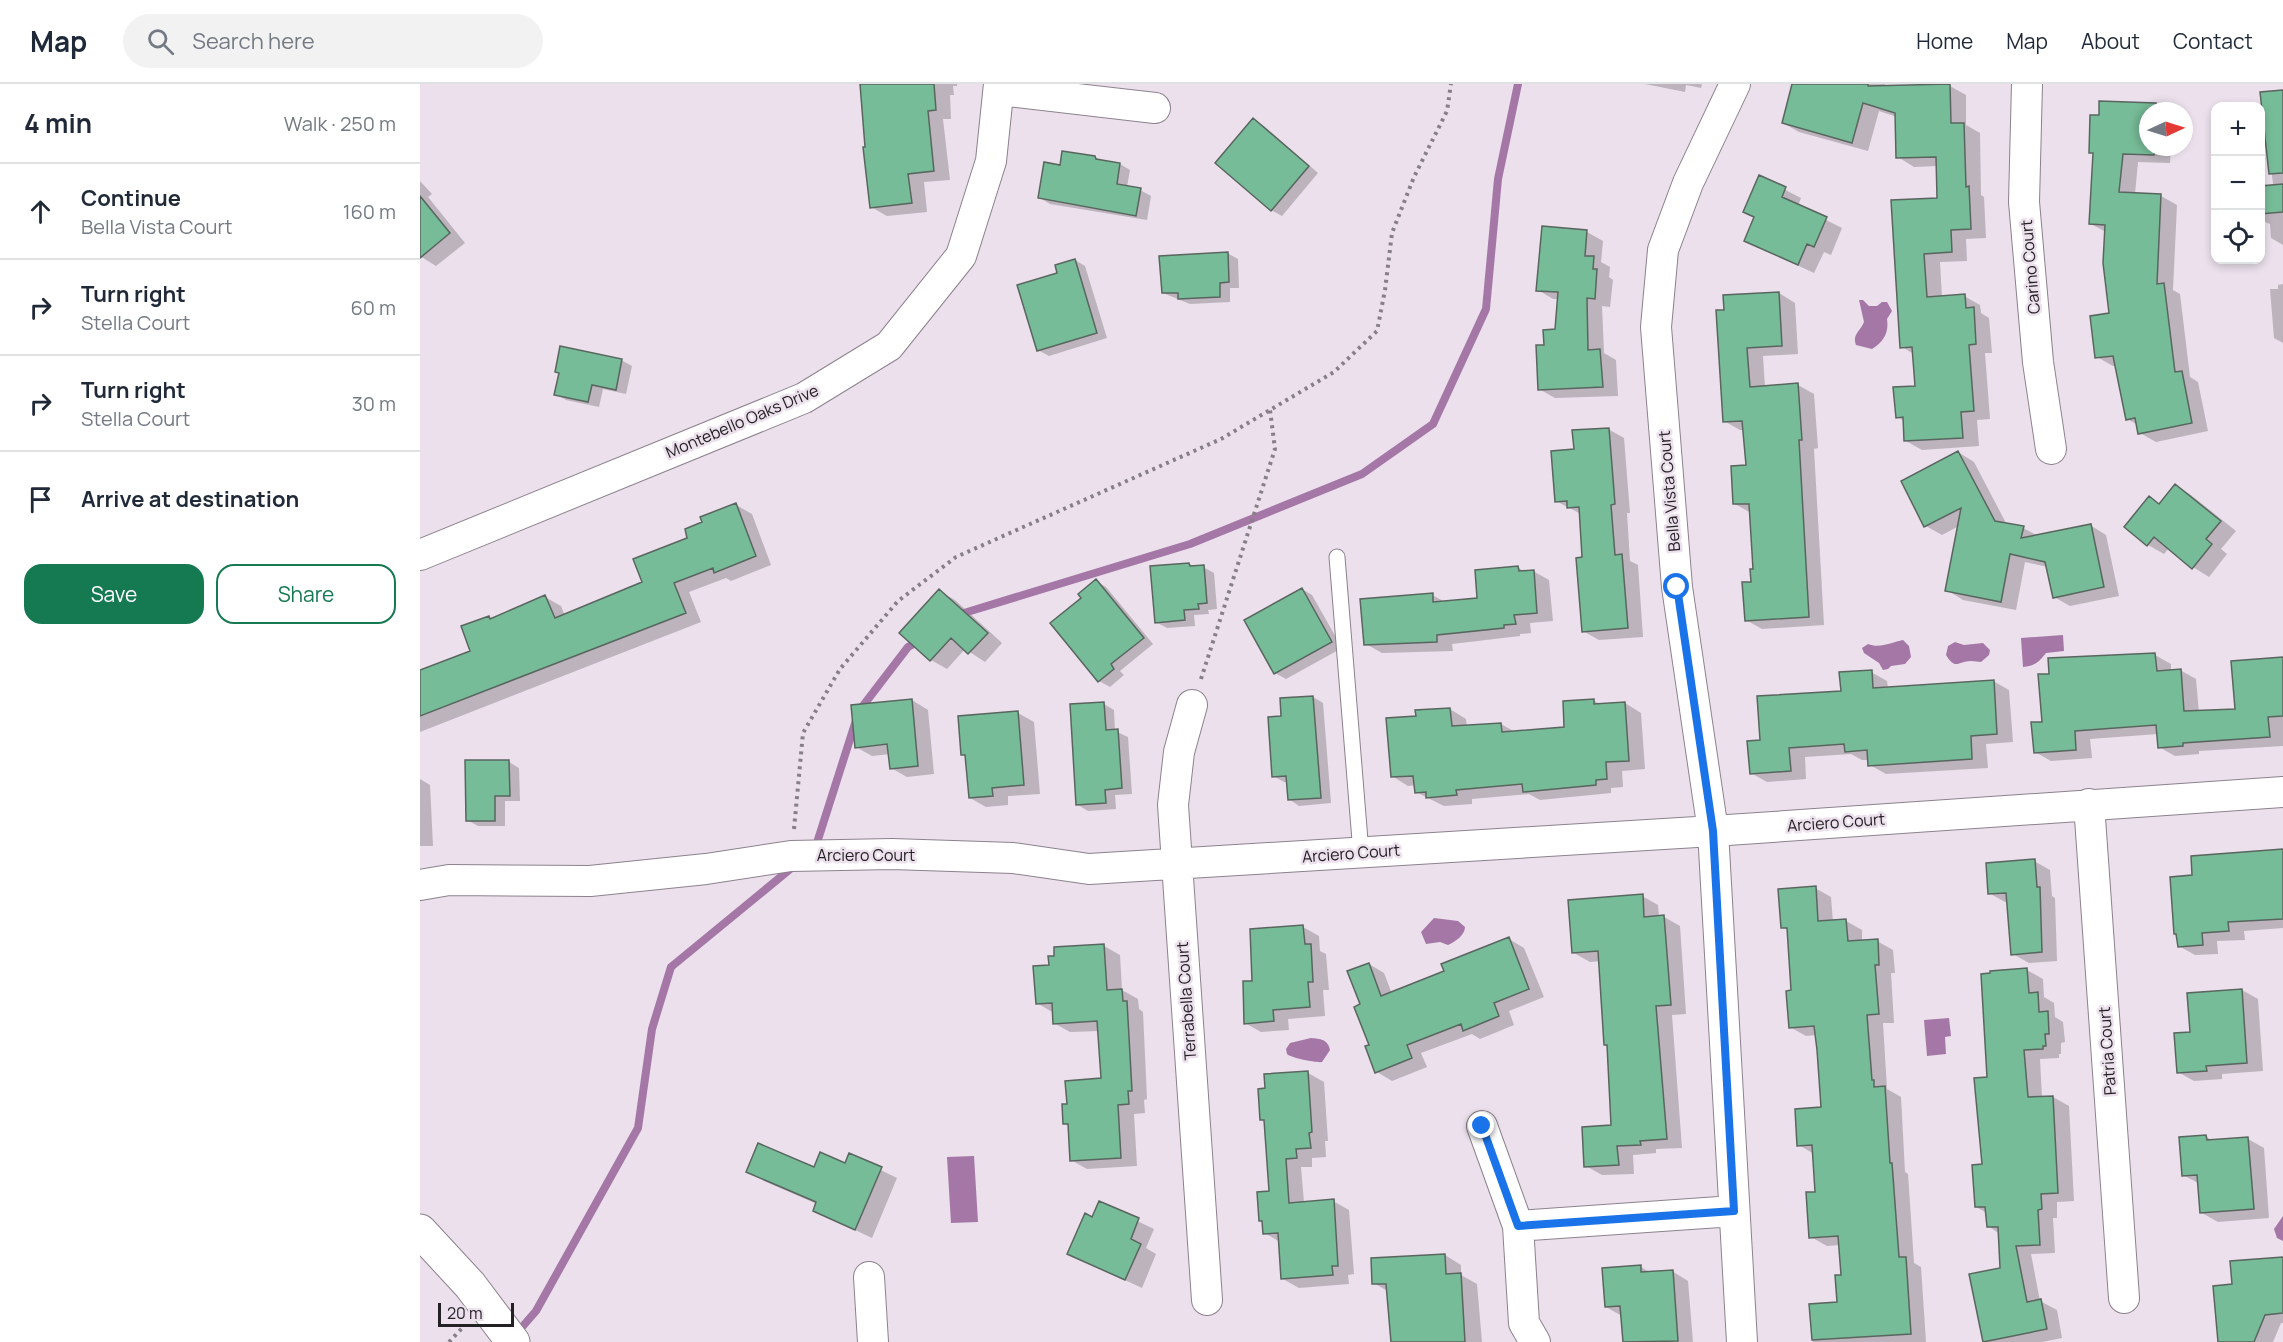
<!DOCTYPE html>
<meta charset="utf-8">
<style>
body{margin:0;font-family:Manrope,sans-serif;background:#f2f2f3;color:#1f2937}
.controls{position:absolute;right:18px;top:18px;display:grid;overflow:hidden;border-radius:12px;box-shadow:0 3px 9px #0003}
.controls button{width:54px;height:54px;display:grid;place-items:center;padding:0;border:0;border-bottom:2px solid #e0e1e3;background:#fff;color:#1f2937;font:30px sans-serif}
.compass{position:absolute;left:1719px;top:18px;width:54px;height:54px;border-radius:50%;background:#fff;box-shadow:0 3px 9px #0003;rotate:86deg}
.scale{position:absolute;left:18px;bottom:15px;width:76px;box-sizing:border-box;padding-left:6px;border:3px solid #242125;border-top:0;font-size:16px;line-height:21px;white-space:nowrap;color:#242125;-webkit-text-stroke:4px #ebe0ec;paint-order:stroke}
.stop{position:absolute;width:18px;height:18px;margin:-14px;border:4px solid #1a73e8;border-radius:50%;background:#fff}
.stop.end{background:#1a73e8;border-color:#fff;box-shadow:0 2px 6px #0008}
.list{margin:0;padding:0;list-style:none}
h2{display:flex;justify-content:space-between;align-items:center;height:78px;margin:0;padding:0 24px;font-size:26px}
h2 small{font-size:20px;font-weight:400;color:#747a83}
.list li{display:grid;grid-template-columns:39px 1fr auto;gap:18px;align-items:center;box-sizing:border-box;height:96px;padding:0 24px;border-top:2px solid #e0e1e3}
.list b{display:block;font-size:22px;white-space:nowrap}
.list p{margin:0;font-size:20px;white-space:nowrap;color:#747a83}
.list em{font-size:20px;font-style:normal;color:#747a83}
.actions{display:flex;gap:12px;padding:18px 24px}
.actions a{flex:1;padding:14px 0;border:2px solid #157952;border-radius:18px;text-align:center;font-size:21px;color:#157952}
.actions .main{background:#157952;color:#fff}
.icon{flex:none;width:33px;height:33px;fill:none;stroke:currentColor;stroke-width:2;stroke-linecap:round;stroke-linejoin:round}
.map{position:relative;flex:none;width:1863px;height:1258px;overflow:hidden}
header{display:flex;align-items:center;gap:36px;box-sizing:border-box;height:84px;padding:0 30px;background:#fff;border-bottom:2px solid #e0e1e3}
header strong{font-size:28px}
nav{display:flex;gap:33px;margin-inline-start:auto;font-size:21px}
.search{width:420px;height:54px;background:#f2f2f3;display:flex;align-items:center;gap:15px;box-sizing:border-box;padding:0 21px;border-radius:33px;color:#747a83;font-size:22px}
main{display:flex}
aside{flex:1;background:#fff}
.map>svg:first-child{display:block}
.water{fill:#a477a7}
.shadow{fill:#0003}
.lines{fill:none;stroke-linecap:round;stroke-linejoin:round}
.stream{stroke:#a477a7;stroke-width:8}
.building{fill:#77bc98;stroke:#59665f;stroke-width:1.5}
.lane-casing{stroke:#8c828d;stroke-width:17}
.street-casing{stroke:#8c828d;stroke-width:32}
.secondary-casing{stroke:#8c828d;stroke-width:35}
.path{stroke:#867f87;stroke-width:4;stroke-dasharray:3 4.5;stroke-linecap:butt}
.lane{stroke:#fff;stroke-width:15}
.street{stroke:#fff;stroke-width:30}
.secondary{stroke:#fff;stroke-width:33}
.route{stroke:#1a73e8;stroke-width:8}
.labels{text-anchor:middle;stroke-width:5;stroke-linejoin:round;paint-order:stroke}
.street-label{font-size:16px;fill:#242125;stroke:#ebe0ec}
</style>
<header>
<strong>Map</strong>
<div class="search"><svg class="icon" aria-label="search" viewBox="0 0 24 24"><circle cx="10" cy="10" r="6"/><path d="M15 15l6 6"/></svg>Search here</div>
<nav><a>Home</a><a>Map</a><a>About</a><a>Contact</a></nav>
</header>
<main>
<aside>
<h2>4 min<small>Walk · 250 m</small></h2>
<ul class="list">
<li><svg class="icon" aria-label="ahead" viewBox="0 0 24 24"><path d="M12 20V5M6 11l6-6 6 6"/></svg><div><b>Continue</b><p>Bella Vista Court</p></div><em>160 m</em></li>
<li><svg class="icon" aria-label="right" viewBox="0 0 24 24"><path d="M7 20v-9h11M14 6l5 5-5 5"/></svg><div><b>Turn right</b><p>Stella Court</p></div><em>60 m</em></li>
<li><svg class="icon" aria-label="right" viewBox="0 0 24 24"><path d="M7 20v-9h11M14 6l5 5-5 5"/></svg><div><b>Turn right</b><p>Stella Court</p></div><em>30 m</em></li>
<li><svg class="icon" aria-label="arrive" viewBox="0 0 24 24"><path d="M6 21V4h12l-3 4 3 4H6"/></svg><div><b>Arrive at destination</b></div></li>
</ul>
<div class="actions"><a class="main">Save</a><a>Share</a></div>
</aside>
<div class="map">
<svg width="1863" height="1258" viewBox="0 0 1863 1258">
<rect width="100%" height="100%" fill="#ebe0ec"/>
<path class="water" d="M1439,216H1443L1449,222H1457L1462,218H1467L1472,227L1467,235C1469,249 1464,257 1452,265L1436,261C1432,250 1440,248 1444,238Z
M1643,551L1644,567L1626,569C1619,578 1615,582 1603,583L1601,554Z
M1483,556L1489,562L1491,573L1485,580L1471,582L1468,585L1463,586L1459,579L1444,569L1442,564L1448,560C1460,565 1472,558 1483,556Z
M1535,558L1544,561L1563,559L1570,566L1569,571L1561,578C1558,578 1555,577 1551,577C1538,577 1536,587 1526,571L1528,562Z
M1014,834L1038,837L1045,843C1045,851 1035,858 1028,861L1020,858L1006,860L1001,848Z
M1529,934L1531,952L1525,953L1526,970L1507,972L1504,936Z
M891,954C900,955 908,955 910,966L902,978C897,979 871,974 867,970L866,965L870,959Z
M554,1072L558,1138L531,1139L527,1073Z
M1863,1132V1157L1857,1154L1854,1145Z"/>
<path class="shadow" d="M441,0H537V2H533L534,11H530L531,35H523L530,96L504,98L507,128L467,132L451,123Z
M1225,0H1282L1281,4L1266,1L1265,8Z
M1374,0H1464L1470,3L1530,2L1546,11V41L1560,49L1561,111L1564,113L1566,154L1546,155L1547,177L1520,178L1522,213L1544,212L1560,221L1561,229L1569,234L1572,269H1565L1570,335L1557,336L1559,362L1502,366L1486,357L1484,337L1477,333L1496,303L1494,270L1482,263L1473,118L1518,115V82L1494,83L1478,73L1477,33L1459,27L1448,67L1379,48L1363,39Z
M1863,7V161L1851,154L1850,140L1840,136V104L1853,100L1842,9Z
M1735,20L1747,27H1728V63H1751L1750,79L1718,78L1715,110L1741,112L1757,121L1753,206L1760,210L1770,293L1778,298L1788,347L1736,358L1720,349L1718,341L1707,335L1696,282H1693L1677,273L1691,231L1686,148L1671,140L1675,71L1671,68Z
M834,36L844,42L898,89L862,132L851,126Z
M675,73L682,77L700,80L710,86L707,103L720,106L731,112L727,136L630,120L620,114Z
M1340,93L1381,114L1378,122L1422,144L1411,171L1404,168L1394,189L1325,157L1336,134L1325,128Z
M0,97L12,110L8,113L45,159L16,182L0,172Z
M1167,148L1183,157L1181,178L1190,183L1189,193L1193,196L1190,223L1182,222L1184,269L1196,276L1198,312L1135,314L1119,305L1126,262L1136,247L1139,215H1133L1118,206Z
M807,169L818,175L819,204H810V218L770,220L743,209Z
M655,176L665,182L687,254L629,272L618,266L639,190Z
M1863,200V259L1854,254L1850,205H1858V201Z
M1359,209L1375,219L1378,270L1343,272L1345,303L1378,301L1394,310L1398,364L1394,365L1404,541L1342,545L1326,536L1335,486L1331,429L1315,420L1328,382L1324,346H1320L1304,337L1306,227Z
M201,276L212,282L206,310L183,305L179,323L146,316L136,310Z
M1188,345L1204,354L1210,429H1207L1210,477L1218,481L1223,553L1179,556L1163,547L1164,475L1161,430L1136,417Z
M1538,368L1554,378L1587,441L1603,444L1618,452L1670,441L1686,451L1699,512L1650,522L1634,513L1628,483L1605,478L1596,526L1543,516L1527,506L1539,442L1522,451L1506,442Z
M1756,401L1771,411L1816,447L1801,465L1807,470L1789,493L1773,483L1749,464L1744,470L1728,461L1729,414L1740,420Z
M316,421L332,430L351,481L311,497L306,494L269,508L281,538L0,648V589L52,567L69,533L72,535L125,513L141,522L145,532L224,499L284,439Z
M769,480L775,483H783L794,489L797,525L788,526L789,530L774,531L775,542L747,544L736,538Z
M1097,483L1105,488L1113,487L1129,496L1133,537L1110,539L1111,549L1100,550V552L1032,560L1033,567L962,569L946,560L1012,511L1025,518L1059,515Z
M676,497L686,503L733,560L700,587L704,591L690,603L679,597Z
M882,505L892,511L922,564L866,595L855,589L826,537Z
M519,507L535,516L582,559L565,578L545,565L527,585L511,576L481,549Z
M1735,571L1751,580V587L1760,586L1776,595L1779,629L1817,626L1863,575V662L1779,667V670L1755,672L1739,663L1738,650L1670,655L1672,674L1631,677L1615,668L1623,639Z
M1451,588L1467,597L1468,604L1573,597L1589,606L1593,658L1566,660L1568,684L1466,690L1450,681L1449,676H1442L1431,670L1385,673L1386,695L1347,698L1331,689L1342,657L1422,608Z
M893,613L903,619L911,719L879,722L869,715L868,698H864L853,692L862,633Z
M492,616L508,626L514,690L487,693L471,684L470,670L452,672L436,663Z
M1173,616L1181,621L1205,619L1221,629L1225,685L1202,687L1203,703L1191,704V709L1120,716L1109,710L1052,715V720L1024,722L996,708V701L988,702L972,692L997,633L1030,625L1046,635L1047,643L1081,640L1095,648L1146,644Z
M684,620L694,626L695,647L708,653L712,710L695,711L696,725L668,727L658,721Z
M598,629L614,638L620,710L588,712V721L566,723L550,714L547,672L543,670Z
M89,678L99,684L100,717H85V742H58L47,736Z
M0,695L10,701L13,762H0Z
M1863,766V844L1824,847L1825,856L1797,857L1798,870L1775,871L1759,862L1774,793Z
M1614,777L1630,786L1632,812L1635,814L1637,877L1609,879L1593,870L1589,818H1585L1569,809Z
M1395,804L1411,813L1413,838L1426,837L1442,846V858L1457,857L1473,866L1475,889H1471L1474,939H1463L1467,1005L1481,1013L1485,1088L1488,1090L1494,1179L1501,1183L1506,1258H1393L1391,1221L1419,1219L1422,1192L1420,1161L1407,1162L1391,1153L1397,1109L1394,1070L1379,1061L1402,1025L1396,951L1386,952L1370,943L1373,908L1369,846L1363,843Z
M1222,812L1238,821L1239,833H1244L1260,842L1266,930L1252,931L1262,1064L1236,1065V1069L1213,1071L1214,1090L1182,1091L1166,1082L1192,1043L1181,877L1170,878L1154,869Z
M883,843L899,852L900,867L906,870L909,906H903L905,932L868,935L869,946L841,948L825,939L834,898Z
M1089,855L1104,864L1124,913L1089,927L1094,941L1060,955L1052,950L1001,969L1007,983L972,997L957,988L942,921L949,880L964,889L972,910L1026,888Z
M684,862L700,871L702,906L718,915L719,925L723,928L727,1015L724,1016L725,1029L714,1030L717,1082L667,1085L651,1076L649,1042L644,1039L648,1021L682,996L679,947L650,948L634,939V929L617,919L630,883Z
M1607,886L1623,895L1624,913L1634,919L1635,933L1643,938L1645,958L1641,959V970H1639V974L1620,975L1622,1014L1633,1013L1649,1022L1654,1117L1637,1118V1134H1633L1635,1169L1611,1170L1620,1217L1637,1226L1642,1254L1622,1258H1566L1564,1257L1582,1185L1580,1150L1568,1142L1567,1129L1556,1123L1564,1081L1569,994Z
M1822,906L1838,915L1843,987L1802,990V995L1774,997L1758,988L1771,950Z
M888,989L904,998L908,1057H905L906,1073L892,1074V1083H881L884,1119L913,1117L929,1126L934,1190L928,1191L929,1200L879,1204L863,1195L860,1158L845,1149L844,1138L840,1136L850,1109L845,1037L842,1035Z
M1786,1053L1794,1057L1828,1055L1844,1064L1849,1134L1798,1138L1782,1129L1780,1100L1763,1091Z
M430,1071L477,1094L452,1154L395,1127L397,1120L344,1097L328,1087L395,1085L426,1081Z
M679,1119L734,1145L726,1164L736,1170L722,1204L649,1170L673,1135Z
M1025,1171L1041,1181V1191L1057,1200L1062,1258H973L969,1208L954,1199Z
M1863,1174V1239H1861L1853,1258H1799L1814,1202Z
M1221,1183L1231,1189L1252,1187L1268,1197L1273,1258H1204L1202,1232L1186,1223Z"/>
<g class="lines">
<path class="stream" d="M536,534L544,529L770,460L942,390L1013,340L1066,225L1078,95L1098,0
M395,765L439,627L488,563L501,556
M96,1250L116,1227L218,1044L232,945L251,883L374,782"/>
</g>
<path class="building" d="M440,0H514L516,26L508,27L514,87L488,90L492,119L450,124L443,63H445Z
M1372,0H1448V2L1530,0L1531,39H1544L1546,103L1549,102L1551,145L1531,146L1532,168L1504,170L1507,213L1545,210L1546,224L1554,223L1556,260L1549,261L1554,327L1541,328L1543,354L1484,357L1483,333L1476,334L1473,303L1495,302L1492,263L1480,264L1471,116L1517,114L1516,73L1476,74L1475,29L1443,19L1432,59L1362,39Z
M1863,6V89L1849,90L1840,8Z
M1679,17L1736,19V27H1728V63H1735L1734,71L1703,70L1699,108L1741,110L1737,200L1744,199L1755,288L1762,287L1772,339L1718,350L1715,334L1706,336L1693,272L1675,274L1670,232L1689,229L1683,179L1685,141L1669,140L1673,69H1669L1670,31H1679Z
M833,34L889,82L851,127L795,79Z
M642,67L675,72L676,75L700,79L697,100L721,104L716,132L618,114L624,78L640,81Z
M1339,91L1366,103L1362,113L1407,133L1394,163L1387,160L1378,181L1324,157L1334,133L1323,128Z
M1863,100V128L1840,130V102Z
M0,112L30,149L0,174Z
M1122,142L1167,146L1165,172H1174L1173,185H1177L1175,215L1167,214L1168,266L1180,265L1183,303L1118,306L1116,261H1124L1123,246L1135,245L1138,208L1116,207Z
M808,168L809,198L800,199V213L758,215V209H742L739,172Z
M655,175L677,249L617,267L597,201L637,189L635,181Z
M1359,208L1362,262L1327,264L1330,303L1378,299L1382,356H1379L1389,533L1325,537L1322,498H1331L1330,485H1333L1329,420H1313L1311,382L1326,381L1322,337L1303,338L1296,226H1304L1303,211Z
M140,262L202,275L196,306L172,301L168,318L134,311L139,289L135,288Z
M1189,344L1195,420L1191,421L1195,471L1202,470L1208,544L1162,548L1156,474L1162,473L1159,423L1147,424V417L1135,418L1131,367L1154,365L1152,346Z
M1538,367L1575,437L1604,442L1601,454L1671,440L1684,503L1633,514L1625,478L1590,470L1581,518L1525,507L1541,424L1504,443L1481,397Z
M1755,400L1801,437L1786,455L1792,460L1772,485L1734,453L1727,462L1704,443L1729,412L1739,420Z
M316,419L336,472L294,489L293,484L254,499L266,529L0,632V586L50,567L41,542L69,532L70,535L125,511L135,534L222,498L213,475L267,454L265,445L282,438L280,433Z
M769,479L770,482L784,481L787,519L778,520L779,525L764,526L765,536L735,539L730,482Z
M1098,482L1099,487L1114,486L1117,529L1094,531L1096,540L1084,541V544L1017,551V558L944,561L940,515L1013,509V518L1057,514L1055,486Z
M676,495L724,554L691,580L694,585L678,598L630,539L661,514L658,510Z
M882,504L912,558L854,590L824,536Z
M519,505L568,549L548,570L531,554L510,577L479,549Z
M1735,569L1737,587L1761,585L1764,627L1815,625L1811,577L1863,573V632L1848,633L1850,653L1763,659V662L1738,664L1736,641L1655,647L1656,666L1614,669L1611,638H1622L1618,590H1629L1628,574Z
M1452,586L1453,604L1574,596L1577,650L1551,652L1552,675L1448,682L1447,666L1425,668L1424,660L1369,664L1371,687L1330,690L1327,657L1340,656L1337,612L1421,607L1419,588Z
M893,612L901,714L868,716L866,692L852,693L848,633L861,632L860,614Z
M492,615L498,682L470,685L467,660L435,664L431,621Z
M1174,615V620L1205,618L1209,677L1186,678L1187,695L1176,696V701L1103,708L1102,700L1036,706L1037,711L1006,714V708L995,709L993,692L971,693L966,634L996,632L995,626L1030,624L1032,642L1081,639L1082,648L1144,643L1143,617Z
M684,618L686,646L698,645L702,704L685,706L686,719L656,721L650,620Z
M598,627L604,701L572,704L573,712L549,714L545,671H541L538,632Z
M45,676H89L90,712H75V737H46Z
M1863,765V835L1808,838L1809,847L1782,849L1783,861L1758,863L1756,850H1754L1750,793L1772,791L1771,772Z
M1615,775L1617,803H1620L1622,868L1591,871L1586,809L1568,810L1566,779Z
M1396,802L1398,837L1426,835L1428,857L1458,855L1459,881H1455L1459,930L1447,931L1452,996H1454V1003L1465,1002L1470,1079H1472L1479,1173H1486L1491,1250L1392,1256L1389,1220L1417,1218L1415,1191H1421L1418,1152L1389,1154L1386,1108H1395L1392,1061L1377,1062L1375,1025L1401,1023L1397,966L1394,942L1369,944L1366,907L1371,906L1367,844H1361L1358,805Z
M1223,810L1224,833L1244,831L1251,921L1236,922L1247,1055L1220,1057L1221,1061L1197,1062L1199,1081L1164,1083L1162,1043L1191,1041L1187,961H1184L1178,867L1152,869L1148,816Z
M883,841L885,860H891L893,898H888L890,923L853,926L854,937L824,940L823,897H832L830,845Z
M1089,853L1109,905L1074,919L1079,932L1043,947L1041,940L987,961L992,974L955,989L945,962L949,961L934,923L940,920L927,887L949,879L961,912L1024,887L1021,880Z
M684,860L687,906L702,905L703,917H707L712,1007H708L709,1020L698,1021L701,1074L650,1077L648,1040H643L642,1020H647L645,997L681,994L677,937L633,940L632,919L616,920L613,882L629,881L628,872H634V863Z
M1607,884L1609,909L1618,908L1619,928L1628,927L1629,950H1625L1626,962H1623V965L1604,966L1608,1013L1633,1012L1638,1109L1621,1110L1622,1125L1618,1126L1620,1161L1596,1162L1607,1218L1621,1215L1627,1245L1563,1258L1549,1190L1580,1184L1578,1143H1567L1565,1123H1555L1552,1081L1562,1080L1554,994L1567,993L1561,890L1570,889V887Z
M1822,905L1827,979L1786,982L1787,987L1757,989L1754,949L1770,948L1767,909Z
M888,987L892,1048L889,1049L891,1064L876,1065L877,1074L866,1075L869,1119L914,1115L918,1182H912L913,1191L861,1195L858,1149L843,1150L842,1137H839L837,1108L849,1107L844,1036H840L838,1005L845,1004L844,990Z
M1786,1051L1787,1056L1828,1053L1834,1125L1780,1129L1777,1091L1762,1092L1759,1053Z
M338,1059L394,1083L400,1068L425,1079L429,1069L462,1083L435,1146L393,1127L396,1118L326,1088Z
M679,1117L719,1134L711,1155L721,1160L705,1196L647,1170L665,1129L672,1133Z
M1025,1170L1026,1190L1041,1189L1045,1258H971L966,1200H952L951,1174Z
M1863,1173V1229L1845,1231L1834,1258H1798L1793,1202L1812,1200L1810,1177Z
M1221,1181V1188L1253,1186L1258,1257L1203,1258L1200,1222L1185,1223L1182,1184Z"/>
<g class="lines">
<g class="lane-casing">
<path id="lane" d="M917,473L941,769"/>
</g>
<g class="street-casing">
<path id="street" d="M1315,0L1268,99L1243,166L1236,243L1257,503L1293,747L1322,1258
M1607,0L1604,118L1618,278L1631,365
M579,6L735,24
M0,471L384,314L469,262L541,172L571,77L579,0
M772,621L759,668L753,721L787,1216
M1669,720L1704,1214
M0,801L29,796L170,797L286,785L371,772L472,770L593,774L669,785L1293,747L1863,708
M1062,1042L1098,1142L1104,1239L1115,1258
M1098,1142L1314,1127
M449,1193L453,1258"/>
</g>
<g class="secondary-casing">
<path id="secondary" d="M0,1147L50,1201L93,1258"/>
</g>
<path class="path" d="M781,595L855,365L850,326
M374,745L383,649L420,585L478,517L536,473L801,355L914,288L957,247L965,206L972,149L994,93L1027,27L1031,0
M29,1258L44,1242"/>
<use href="#lane" class="lane"/>
<use href="#street" class="street"/>
<use href="#secondary" class="secondary"/>
</g>
<g class="lines">
<path class="route" d="M1062,1042L1098,1142L1314,1127L1293,747L1257,503"/>
</g>
<g class="labels">
<g class="street-label">
<text transform="translate(1610 183) rotate(-95)" y="6">Carino Court</text>
<text transform="translate(322 337) rotate(-23)" y="6">Montebello Oaks Drive</text>
<text transform="translate(1249 407) rotate(-95)" y="6">Bella Vista Court</text>
<text transform="translate(1416 738) rotate(-4)" y="6">Arciero Court</text>
<text transform="translate(931 769) rotate(-4)" y="6">Arciero Court</text>
<text x="446" y="777">Arciero Court</text>
<text transform="translate(766 917) rotate(-94)" y="6">Terrabella Court</text>
<text transform="translate(1687 967) rotate(-94)" y="6">Patria Court</text>
</g>
</g>
</svg>
<div class="controls">
<button>+</button>
<button>−</button>
<button><svg class="icon" aria-label="locate" viewBox="0 0 24 24"><circle cx="12" cy="12" r="6"/><path d="M12 2v4M12 18v4M2 12h4M18 12h4"/></svg></button>
</div>
<svg class="compass" viewBox="-18 -18 36 36"><path d="M0-13l5 13h-10z" fill="#e53935"/><path d="M0 13l5-13h-10z" fill="#747a83"/></svg>
<div class="scale">20 m</div>
<div class="stop" style="left:1257px;top:503px"></div>
<div class="stop end" style="left:1062px;top:1042px"></div>
</div>
</main>
